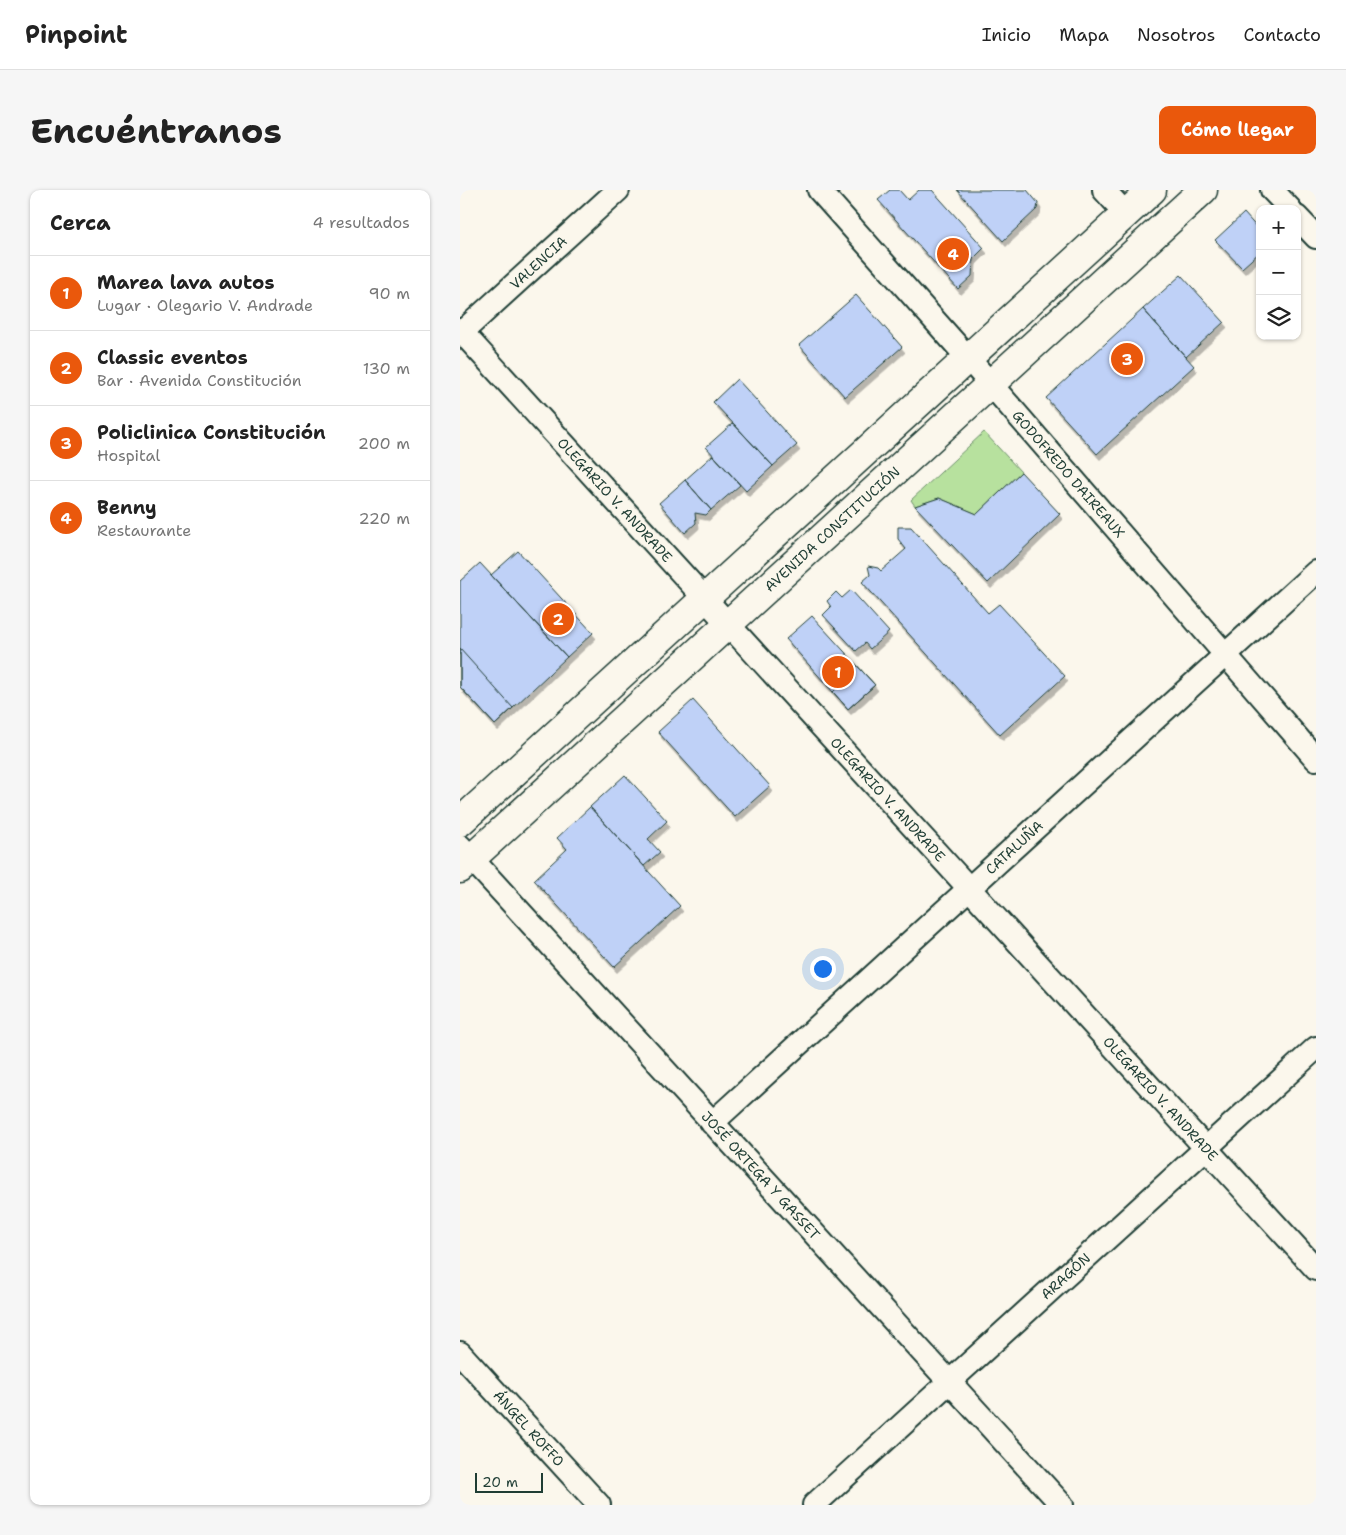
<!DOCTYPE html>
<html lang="es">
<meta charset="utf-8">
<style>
body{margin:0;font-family:"Shantell Sans",sans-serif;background:#f6f6f6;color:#222}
.controls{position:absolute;right:15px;top:15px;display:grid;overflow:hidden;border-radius:10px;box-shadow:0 1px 4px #0004}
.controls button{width:45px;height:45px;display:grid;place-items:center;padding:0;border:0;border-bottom:1px solid #e0e0e0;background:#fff;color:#222;font:25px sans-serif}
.scale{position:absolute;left:15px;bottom:12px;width:68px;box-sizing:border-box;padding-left:5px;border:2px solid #1f3d34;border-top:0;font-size:14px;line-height:18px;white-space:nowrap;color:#1f3d34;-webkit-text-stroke:4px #fbf7ec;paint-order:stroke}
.you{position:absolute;left:362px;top:778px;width:18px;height:18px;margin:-12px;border:4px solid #fff;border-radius:50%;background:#1a73e8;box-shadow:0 0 0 8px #1a73e833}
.badge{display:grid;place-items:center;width:32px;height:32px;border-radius:50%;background:#ea580c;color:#fff;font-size:16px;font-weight:700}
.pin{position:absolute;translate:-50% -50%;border:2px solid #fff;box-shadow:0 1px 5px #0006}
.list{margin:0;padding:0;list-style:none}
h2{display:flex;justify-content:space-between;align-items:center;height:65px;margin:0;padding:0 20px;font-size:21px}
h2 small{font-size:16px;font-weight:400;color:#767676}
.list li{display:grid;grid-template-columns:32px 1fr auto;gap:15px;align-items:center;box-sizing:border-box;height:75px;padding:0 20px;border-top:1px solid #e0e0e0}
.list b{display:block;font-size:19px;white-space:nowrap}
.list p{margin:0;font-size:16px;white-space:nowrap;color:#767676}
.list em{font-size:16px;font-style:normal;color:#767676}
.icon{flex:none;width:28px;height:28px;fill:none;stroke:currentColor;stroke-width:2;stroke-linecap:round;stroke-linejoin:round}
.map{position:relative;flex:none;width:856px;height:1315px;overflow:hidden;border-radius:10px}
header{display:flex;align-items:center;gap:30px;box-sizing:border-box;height:70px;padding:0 25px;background:#fff;border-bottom:1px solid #e0e0e0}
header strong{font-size:24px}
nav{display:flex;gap:28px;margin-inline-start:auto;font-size:18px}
.intro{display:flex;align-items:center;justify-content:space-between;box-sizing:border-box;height:120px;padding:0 30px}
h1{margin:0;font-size:35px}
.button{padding:12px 22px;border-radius:10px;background:#ea580c;color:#fff;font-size:18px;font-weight:700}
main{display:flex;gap:30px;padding:0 30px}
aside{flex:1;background:#fff;border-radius:10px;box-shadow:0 1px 4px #0004}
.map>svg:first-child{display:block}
.green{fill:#b7e19e;stroke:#6b8f69}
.building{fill:#bfd1f7;stroke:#1f3d34;filter:url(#shadow)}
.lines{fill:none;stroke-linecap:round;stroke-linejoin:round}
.minor-casing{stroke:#1f3d34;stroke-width:26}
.major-casing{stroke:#1f3d34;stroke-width:31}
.minor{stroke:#fbf7ec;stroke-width:22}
.major{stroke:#fbf7ec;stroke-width:28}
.labels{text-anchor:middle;stroke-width:4.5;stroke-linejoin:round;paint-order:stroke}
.street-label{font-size:14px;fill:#1f3d34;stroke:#fbf7ec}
</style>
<header>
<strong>Pinpoint</strong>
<nav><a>Inicio</a><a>Mapa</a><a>Nosotros</a><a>Contacto</a></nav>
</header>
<div class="intro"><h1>Encuéntranos</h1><a class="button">Cómo llegar</a></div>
<main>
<aside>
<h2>Cerca<small>4 resultados</small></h2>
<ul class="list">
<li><span class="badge">1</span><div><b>Marea lava autos</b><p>Lugar · Olegario V. Andrade</p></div><em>90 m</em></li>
<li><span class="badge">2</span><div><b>Classic eventos</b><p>Bar · Avenida Constitución</p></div><em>130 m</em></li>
<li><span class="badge">3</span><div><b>Policlinica Constitución</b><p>Hospital</p></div><em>200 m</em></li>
<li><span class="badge">4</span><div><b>Benny</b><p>Restaurante</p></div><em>220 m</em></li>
</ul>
</aside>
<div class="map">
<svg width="856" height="1315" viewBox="0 0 856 1315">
<defs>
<filter id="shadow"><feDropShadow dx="3" dy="5.5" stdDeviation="0" flood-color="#0004"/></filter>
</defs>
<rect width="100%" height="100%" fill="#fbf7ec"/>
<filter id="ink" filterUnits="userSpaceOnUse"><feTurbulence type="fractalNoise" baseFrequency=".02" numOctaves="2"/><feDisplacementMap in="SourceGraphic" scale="10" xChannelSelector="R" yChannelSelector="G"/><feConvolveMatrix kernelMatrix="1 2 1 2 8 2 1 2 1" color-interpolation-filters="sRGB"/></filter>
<g filter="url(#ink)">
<path class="green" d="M524,242L561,282L517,324L479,308L455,316L451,310Z"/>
<path class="building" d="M430,0H439L448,10L459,0H472L524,58L513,69L512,86L498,99L418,10Z
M497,0H567L578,13L577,19L543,51Z
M784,23L800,41V62L782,78L755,50Z
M721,85L764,132L726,167L683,119Z
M396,105L442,157L385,207L339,155Z
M683,119L734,176L637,264L586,208Z
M277,189L337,255L313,276L253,212Z
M273,233L313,276L286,301L246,257Z
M253,265L280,295L251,320L225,290Z
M561,282L600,324L528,393L455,316L479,308L517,324Z
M225,290L251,320L246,325L235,323L236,333L225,343L199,313Z
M438,337H451L528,423L539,414L605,486L540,545L402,392L410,385L408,376L418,378L421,381L446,359L438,349Z
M58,361L133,443L107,467L31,385Z
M20,373L107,467L35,535L0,497V391Z
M391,400L429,442L410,459L405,453L396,461L363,425L371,417L367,411L376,402L382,408Z
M352,426L415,495L388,519L326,449Z
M0,459L53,518L35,535L0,497Z
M390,468L415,495L388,519L373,502L392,483L384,473Z
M233,510L310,596L275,627L198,542Z
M165,585L207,631L188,649L200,662L184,676L130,617Z
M130,617L220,716L154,777L74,690L107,659L97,648Z"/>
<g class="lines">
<g class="minor-casing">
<g id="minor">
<path id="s1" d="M359,0L508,168L856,569"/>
<path d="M644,0L666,24"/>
<path d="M812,0L830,19"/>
<path d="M837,27L856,47"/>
<path id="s2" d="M0,140L856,1079"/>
<path id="s3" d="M0,144L158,0"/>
<path id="s4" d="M0,656L602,1315"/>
<path id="s5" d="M252,933L856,382"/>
<path id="s6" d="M0,1163L139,1315"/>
<path id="s7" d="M354,1315L856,858"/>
</g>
</g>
<g class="major-casing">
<g id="major">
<path d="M0,632L692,0"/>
<path id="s8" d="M0,679L743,0"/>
</g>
</g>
<use href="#minor" class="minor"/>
<use href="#major" class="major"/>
</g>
</g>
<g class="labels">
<g class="street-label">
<text dy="5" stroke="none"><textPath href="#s3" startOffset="106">VALENCIA</textPath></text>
<text dy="5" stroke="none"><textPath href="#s1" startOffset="378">GODOFREDO DAIREAUX</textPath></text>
<text dy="5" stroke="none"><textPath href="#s2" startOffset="230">OLEGARIO V. ANDRADE</textPath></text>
<text dy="5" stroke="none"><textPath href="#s8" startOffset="504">AVENIDA CONSTITUCIÓN</textPath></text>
<text dy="5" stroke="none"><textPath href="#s2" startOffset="635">OLEGARIO V. ANDRADE</textPath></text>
<text dy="5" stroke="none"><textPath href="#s5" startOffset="409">CATALUÑA</textPath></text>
<text dy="5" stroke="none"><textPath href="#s2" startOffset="1040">OLEGARIO V. ANDRADE</textPath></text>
<text dy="5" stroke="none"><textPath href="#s4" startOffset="446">JOSÉ ORTEGA Y GASSET</textPath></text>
<text dy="5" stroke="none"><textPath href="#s7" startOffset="340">ARAGÓN</textPath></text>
<text dy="5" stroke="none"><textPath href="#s6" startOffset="102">ÁNGEL ROFFO</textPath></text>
</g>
</g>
</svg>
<div class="controls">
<button>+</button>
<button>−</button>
<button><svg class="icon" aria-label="layers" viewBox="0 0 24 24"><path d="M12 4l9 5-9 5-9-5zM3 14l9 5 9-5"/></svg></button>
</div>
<div class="scale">20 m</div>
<div class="you"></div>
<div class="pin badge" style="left:378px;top:482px">1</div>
<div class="pin badge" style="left:98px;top:429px">2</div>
<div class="pin badge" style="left:667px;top:169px">3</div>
<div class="pin badge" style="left:493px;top:64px">4</div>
</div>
</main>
